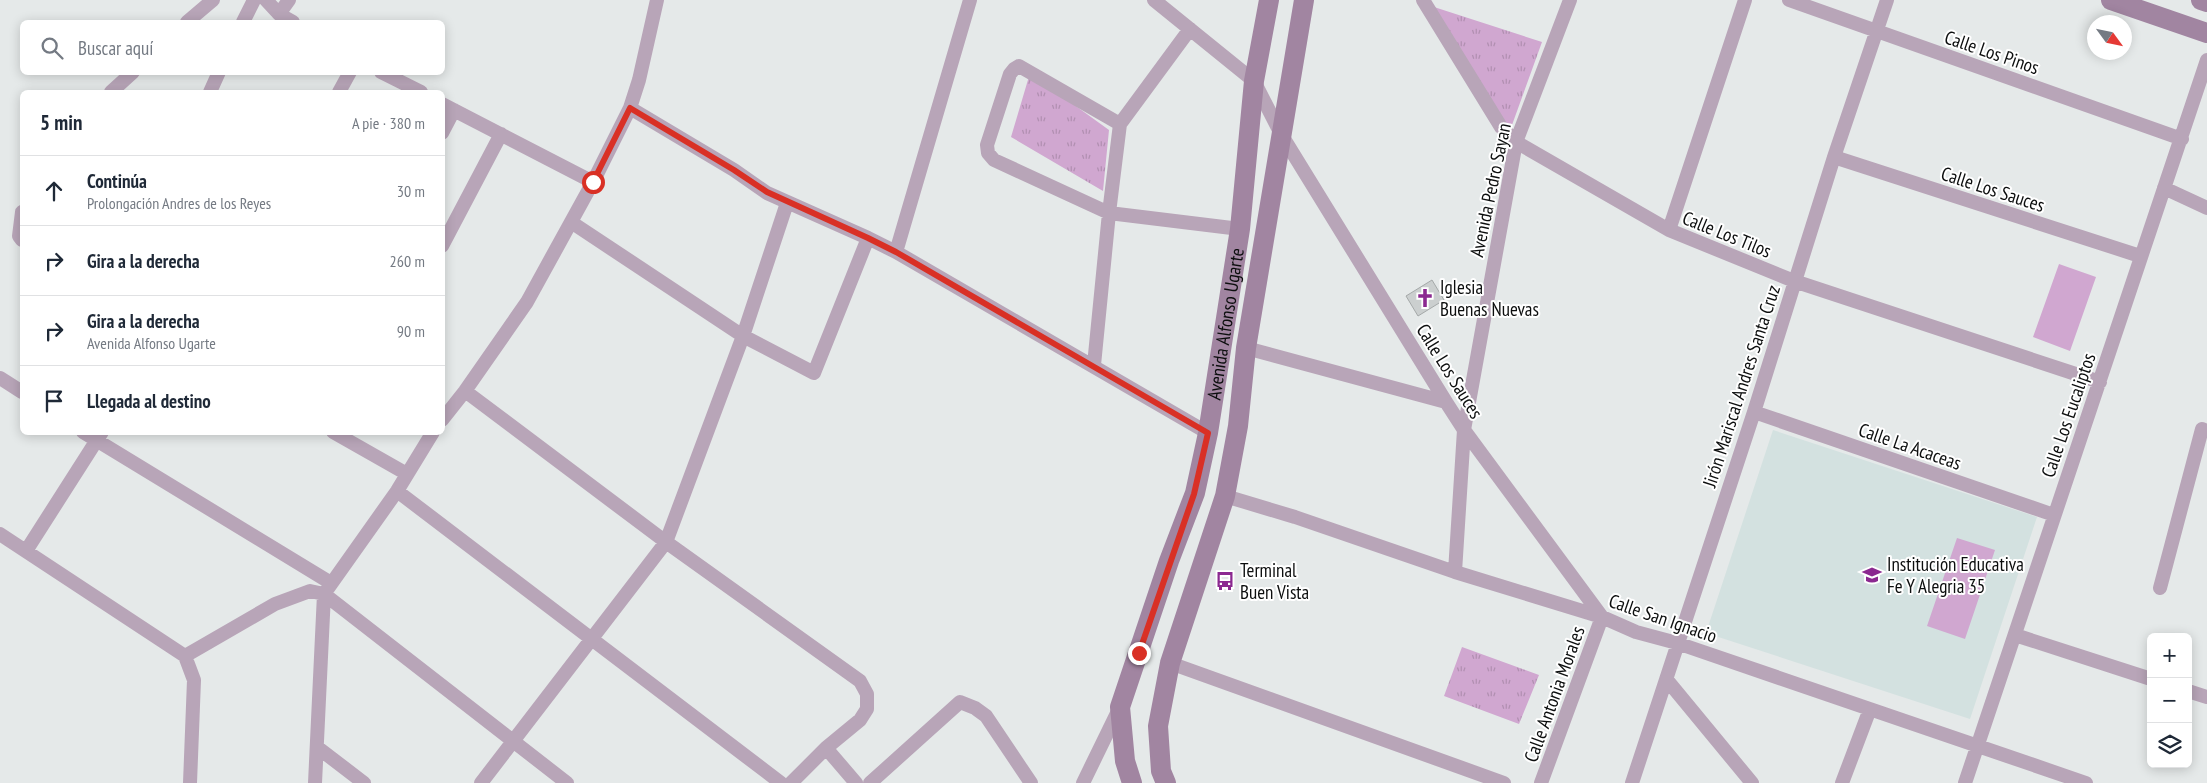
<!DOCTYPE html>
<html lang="es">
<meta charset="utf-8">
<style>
body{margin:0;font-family:"PT Sans Narrow",sans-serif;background:#f2f2f3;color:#1f2937}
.controls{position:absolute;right:15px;bottom:15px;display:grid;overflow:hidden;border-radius:8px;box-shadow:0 2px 12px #0003}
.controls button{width:45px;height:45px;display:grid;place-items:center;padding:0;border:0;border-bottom:1px solid #e0e1e3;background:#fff;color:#1f2937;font:25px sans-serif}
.compass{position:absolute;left:2087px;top:15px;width:45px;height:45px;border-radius:50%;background:#fff;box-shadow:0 2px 12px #0003;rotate:123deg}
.stop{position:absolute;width:15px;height:15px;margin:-11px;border:4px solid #d93025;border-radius:50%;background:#fff}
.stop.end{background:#d93025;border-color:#fff;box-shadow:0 1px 5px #0008}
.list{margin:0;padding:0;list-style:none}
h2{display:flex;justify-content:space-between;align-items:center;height:65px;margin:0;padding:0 20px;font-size:21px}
h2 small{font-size:16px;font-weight:400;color:#747a83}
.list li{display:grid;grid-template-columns:32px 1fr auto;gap:15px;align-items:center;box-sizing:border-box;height:70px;padding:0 20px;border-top:1px solid #e0e1e3}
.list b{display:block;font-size:19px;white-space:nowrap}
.list p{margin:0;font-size:16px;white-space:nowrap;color:#747a83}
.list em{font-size:16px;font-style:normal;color:#747a83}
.icon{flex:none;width:28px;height:28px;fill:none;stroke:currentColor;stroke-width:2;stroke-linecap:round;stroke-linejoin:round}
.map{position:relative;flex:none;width:2207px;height:783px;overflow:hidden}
.search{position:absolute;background:#fff;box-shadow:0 2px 12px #0003;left:20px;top:20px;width:425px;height:55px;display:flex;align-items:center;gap:12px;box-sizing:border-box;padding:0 18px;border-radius:8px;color:#747a83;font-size:19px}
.panel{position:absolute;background:#fff;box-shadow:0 2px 12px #0003;left:20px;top:90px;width:425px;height:345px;border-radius:8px}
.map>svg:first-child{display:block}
.built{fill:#d3e1e0}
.grass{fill:#d0a7d0}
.park{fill:url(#park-tufts)}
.building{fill:#cbcfcf;stroke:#a5a9a9}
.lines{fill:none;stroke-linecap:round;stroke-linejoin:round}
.street{stroke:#b8a5b8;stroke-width:14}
.secondary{stroke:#a185a1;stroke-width:20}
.route{stroke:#d93025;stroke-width:6}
.labels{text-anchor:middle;stroke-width:4;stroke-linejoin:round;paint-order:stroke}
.street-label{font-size:19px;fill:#0c0e0e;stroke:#fff}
.poi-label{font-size:19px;fill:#0c0e0e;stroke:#fff;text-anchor:start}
</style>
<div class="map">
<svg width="2207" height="783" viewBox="0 0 2207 783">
<defs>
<pattern id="park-tufts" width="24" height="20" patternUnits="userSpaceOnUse" patternTransform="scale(1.25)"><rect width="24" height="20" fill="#d0a7d0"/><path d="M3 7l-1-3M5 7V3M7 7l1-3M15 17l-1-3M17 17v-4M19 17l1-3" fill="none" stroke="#b18fb1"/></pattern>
</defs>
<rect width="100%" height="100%" fill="#e5e9e9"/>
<path class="built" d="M1773,430L2037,517L1970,719L1706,633Z"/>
<path class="grass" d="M2059,264L2096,277L2070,351L2033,337Z
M1957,538L1995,550L1965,639L1927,626Z"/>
<path class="park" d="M1434,7L1542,42L1512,125L1506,123Z
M1030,73L1109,130L1103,191L1011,137Z
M1462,647L1539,675L1519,724L1444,696Z"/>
<path class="building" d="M1432,280L1444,300L1418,316L1406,296Z"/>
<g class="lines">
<path class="street" d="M266,0L279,14L293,22
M1154,0L1254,81L1281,134L1446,402L1464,430L1602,617L1541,783
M1423,0L1501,127L1516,142L1669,230L1794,281L2100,382
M1789,0L2182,139
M279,14L289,0
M187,22L213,0
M243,22L254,0
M381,72L421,92
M111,92L133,72
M210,92L219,72
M339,92L350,72
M442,104L593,182
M630,108L734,170L767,193L868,238L896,252L1208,433
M1120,124L1019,66L1014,69L1010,74L987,145L988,153L994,160L1109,213L1240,229
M442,133L454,110
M1834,157L2140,256
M2164,188L2207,208
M22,212L19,236L22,240
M571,222L743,336L814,373L868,238
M1669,230L1745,0
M442,246L501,134
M896,252L970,0
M1246,348L1446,402
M1094,365L1109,213L1120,124L1190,29
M0,378L22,392
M465,391L666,542L860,681L867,694V709L860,720L826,748L791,783
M1754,412L2054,515
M442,420L465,391L527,302L593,182L630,108L639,80L657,0
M83,432L331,583
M333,432L407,474
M397,491L781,783
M1225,496L1295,517L1455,572L1602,617L1636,632L1677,643L2086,783
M0,534L185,656L194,680L190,783
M26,551L102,432
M1455,572L1464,430L1516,142L1570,0
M2160,588L2202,429L2207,431
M2015,635L2151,679
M185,656L275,604L310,591L324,594L567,783
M1170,663L1504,783
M1667,680L1752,783
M2188,691L2207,697
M317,747L364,783
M826,748L856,783
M315,783L324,594L397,491L433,432
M481,783L666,542L743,336L787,203
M870,783L960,702L975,708L986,716L1031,783
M1083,783L1120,707
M1632,783L1754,412L1834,157L1887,0
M1842,783L1870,709
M1965,783L2207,60"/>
<g class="secondary">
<path d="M2111,0L2207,33"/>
<path d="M2201,0L2207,2"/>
<path id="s1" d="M1132,783L1125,761L1120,707L1169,561L1195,493L1208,433L1240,229L1254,81L1269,0"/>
<path d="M1166,783L1161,771L1158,726L1170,663L1225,496L1238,426L1246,348L1304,0"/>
</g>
</g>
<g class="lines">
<path class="route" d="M593,182L630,108L734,170L767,192L868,238L896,252L1208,433L1194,494L1139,653"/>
</g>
<defs>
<g id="church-bare" transform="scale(1.5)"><path d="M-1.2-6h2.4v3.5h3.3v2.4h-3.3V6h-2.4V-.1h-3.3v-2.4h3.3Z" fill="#8b2890" stroke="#fff" stroke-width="2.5" paint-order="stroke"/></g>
<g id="school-bare" transform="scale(1.5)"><path d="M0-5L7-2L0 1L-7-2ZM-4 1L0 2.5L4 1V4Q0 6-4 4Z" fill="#8b2890" stroke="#fff" stroke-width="2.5" paint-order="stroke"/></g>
<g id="bus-bare" transform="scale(1.5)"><path d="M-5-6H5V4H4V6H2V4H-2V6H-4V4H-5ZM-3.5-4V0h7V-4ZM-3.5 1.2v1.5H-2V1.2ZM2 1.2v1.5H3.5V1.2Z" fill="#8b2890" stroke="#fff" stroke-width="2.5" paint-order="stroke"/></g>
</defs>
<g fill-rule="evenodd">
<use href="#church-bare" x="1425" y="298"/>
<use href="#school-bare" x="1872" y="575"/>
<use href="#bus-bare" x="1225" y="581"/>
</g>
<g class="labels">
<g class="street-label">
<text transform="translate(1992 52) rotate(19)" y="7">Calle Los Pinos</text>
<text transform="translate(1993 189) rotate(18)" y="7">Calle Los Sauces</text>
<text transform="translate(1490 190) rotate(-78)" y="7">Avenida Pedro Sayan</text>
<text transform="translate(1727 234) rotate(22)" y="7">Calle Los Tilos</text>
<text dy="7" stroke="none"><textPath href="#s1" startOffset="476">Avenida Alfonso Ugarte</textPath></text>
<text transform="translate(1450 371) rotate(58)" y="7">Calle Los Sauces</text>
<text transform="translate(1741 386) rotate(-72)" y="7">Jirón Mariscal Andres Santa Cruz</text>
<text transform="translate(2068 415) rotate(-71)" y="7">Calle Los Eucaliptos</text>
<text transform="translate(1910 446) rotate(19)" y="7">Calle La Acaceas</text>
<text transform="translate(1663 618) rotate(19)" y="7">Calle San Ignacio</text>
<text transform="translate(1554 694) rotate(-70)" y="7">Calle Antonia Morales</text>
</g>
<g class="poi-label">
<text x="1440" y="294">Iglesia<tspan x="1440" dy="22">Buenas Nuevas</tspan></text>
<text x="1887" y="571">Institución Educativa<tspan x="1887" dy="22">Fe Y Alegria 35</tspan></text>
<text x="1240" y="577">Terminal<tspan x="1240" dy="22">Buen Vista</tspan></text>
</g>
</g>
</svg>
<div class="controls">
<button>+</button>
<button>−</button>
<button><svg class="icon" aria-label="layers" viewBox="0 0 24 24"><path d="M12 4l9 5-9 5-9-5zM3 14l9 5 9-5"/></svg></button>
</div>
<svg class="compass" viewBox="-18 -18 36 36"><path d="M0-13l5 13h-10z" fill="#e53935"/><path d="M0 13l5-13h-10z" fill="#747a83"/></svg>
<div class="stop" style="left:593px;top:182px"></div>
<div class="stop end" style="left:1139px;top:653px"></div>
<div class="search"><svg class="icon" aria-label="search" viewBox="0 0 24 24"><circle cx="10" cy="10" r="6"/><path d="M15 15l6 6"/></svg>Buscar aquí</div>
<section class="panel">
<h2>5 min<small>A pie · 380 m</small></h2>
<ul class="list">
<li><svg class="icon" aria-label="ahead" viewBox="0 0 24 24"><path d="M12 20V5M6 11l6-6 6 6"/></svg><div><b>Continúa</b><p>Prolongación Andres de los Reyes</p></div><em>30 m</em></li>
<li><svg class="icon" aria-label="right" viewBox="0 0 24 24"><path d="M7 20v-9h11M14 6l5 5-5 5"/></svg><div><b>Gira a la derecha</b></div><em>260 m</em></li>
<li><svg class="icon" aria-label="right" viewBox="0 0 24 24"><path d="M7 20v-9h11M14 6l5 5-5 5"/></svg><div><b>Gira a la derecha</b><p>Avenida Alfonso Ugarte</p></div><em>90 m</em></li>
<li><svg class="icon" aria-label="arrive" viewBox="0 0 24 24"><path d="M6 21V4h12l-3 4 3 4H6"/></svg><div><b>Llegada al destino</b></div></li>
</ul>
</section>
</div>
